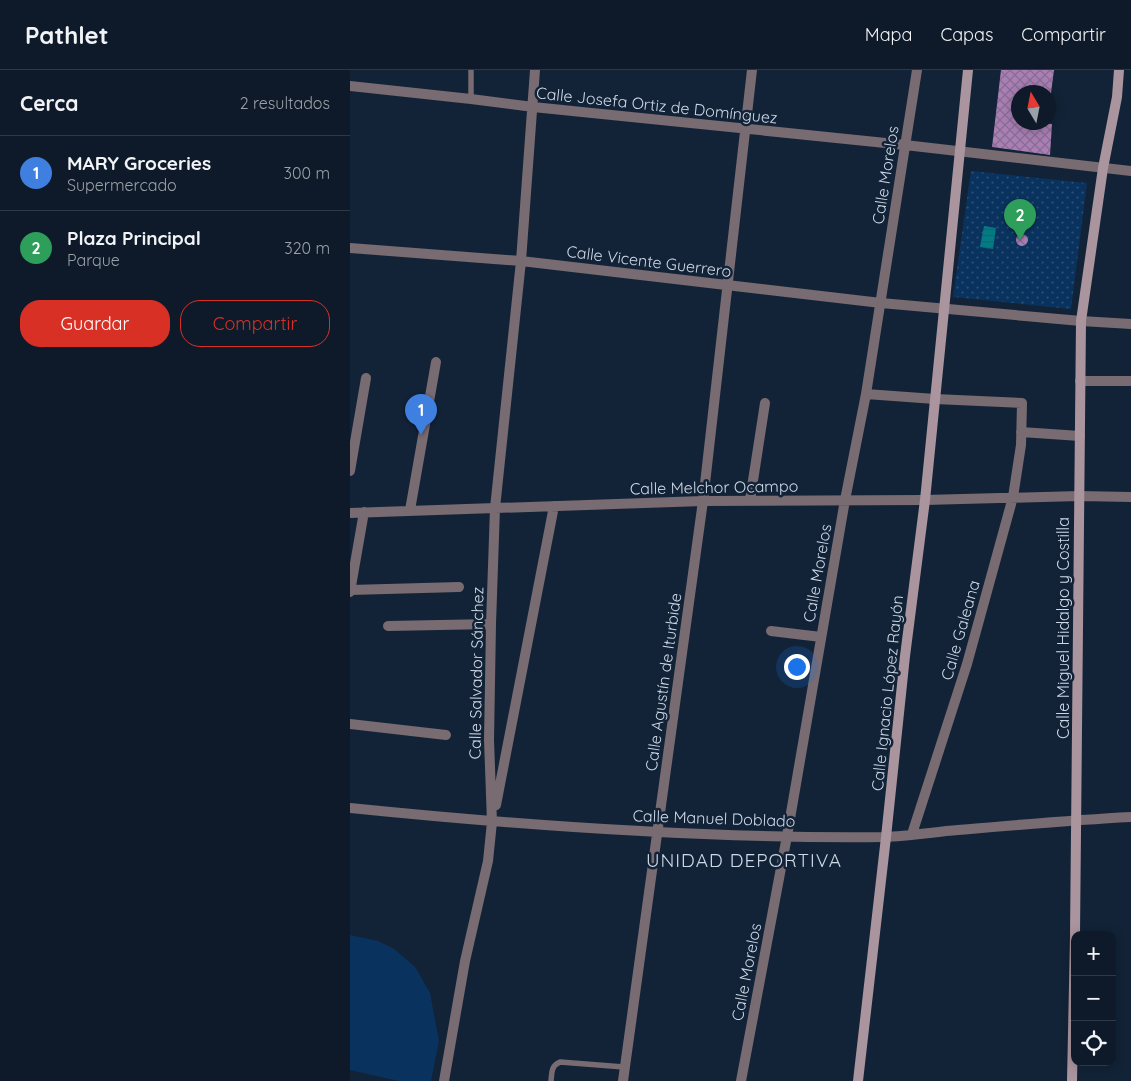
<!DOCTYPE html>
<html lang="es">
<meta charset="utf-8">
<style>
body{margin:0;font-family:Quicksand,sans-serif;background:#172331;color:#f1f3f6}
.controls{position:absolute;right:15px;bottom:15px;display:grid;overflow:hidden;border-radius:10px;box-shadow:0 2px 12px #0003}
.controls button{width:45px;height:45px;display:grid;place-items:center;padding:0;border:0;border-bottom:1px solid #2e3846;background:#0e1a29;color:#f1f3f6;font:25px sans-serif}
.compass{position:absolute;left:661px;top:15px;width:45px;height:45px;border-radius:50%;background:#0e1a29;box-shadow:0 2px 12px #0003;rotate:350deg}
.you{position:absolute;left:446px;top:596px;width:18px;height:18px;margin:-12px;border:4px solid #fff;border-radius:50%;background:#1a73e8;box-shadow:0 0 0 8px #1a73e833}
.badge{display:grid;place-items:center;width:32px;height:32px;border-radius:50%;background:#d93025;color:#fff;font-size:16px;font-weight:700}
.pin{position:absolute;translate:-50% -41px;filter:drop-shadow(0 1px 2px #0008)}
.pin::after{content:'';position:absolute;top:26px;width:18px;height:15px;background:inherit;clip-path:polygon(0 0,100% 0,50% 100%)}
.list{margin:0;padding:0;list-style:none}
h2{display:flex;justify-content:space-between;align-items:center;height:65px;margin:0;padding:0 20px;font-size:21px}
h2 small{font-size:16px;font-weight:400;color:#9ba1a8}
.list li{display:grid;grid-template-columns:32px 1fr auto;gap:15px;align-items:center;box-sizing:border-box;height:75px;padding:0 20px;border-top:1px solid #2e3846}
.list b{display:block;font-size:19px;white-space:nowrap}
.list p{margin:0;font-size:16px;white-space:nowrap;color:#9ba1a8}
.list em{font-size:16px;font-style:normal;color:#9ba1a8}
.actions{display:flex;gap:10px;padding:15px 20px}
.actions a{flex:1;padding:11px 0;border:1px solid #d93025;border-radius:20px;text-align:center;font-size:18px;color:#d93025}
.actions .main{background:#d93025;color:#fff}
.icon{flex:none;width:28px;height:28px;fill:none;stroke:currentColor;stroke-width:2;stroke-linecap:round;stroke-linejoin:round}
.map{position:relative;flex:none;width:781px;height:1011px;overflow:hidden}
header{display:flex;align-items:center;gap:30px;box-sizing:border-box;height:70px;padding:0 25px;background:#0e1a29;border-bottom:1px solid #2e3846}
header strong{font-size:24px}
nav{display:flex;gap:28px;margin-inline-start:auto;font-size:18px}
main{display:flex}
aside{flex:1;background:#0e1a29}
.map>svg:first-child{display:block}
.grass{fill:url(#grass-dots)}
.pitch{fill:#09335e}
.water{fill:url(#water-rules)}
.building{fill:url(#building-cross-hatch)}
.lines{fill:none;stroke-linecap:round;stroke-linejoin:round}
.lane{stroke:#786b71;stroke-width:5.5}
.street{stroke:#786b71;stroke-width:10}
.secondary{stroke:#aa949e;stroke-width:10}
.labels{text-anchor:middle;stroke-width:5;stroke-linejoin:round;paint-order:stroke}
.street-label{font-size:16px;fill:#ced9e7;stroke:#122337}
.quarter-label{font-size:19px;letter-spacing:1px;fill:#ced9e7;stroke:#122337}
</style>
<header>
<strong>Pathlet</strong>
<nav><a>Mapa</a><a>Capas</a><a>Compartir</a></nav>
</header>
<main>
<aside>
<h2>Cerca<small>2 resultados</small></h2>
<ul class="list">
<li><span class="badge" style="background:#3f7fe0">1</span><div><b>MARY Groceries</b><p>Supermercado</p></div><em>300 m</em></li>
<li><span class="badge" style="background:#2e9e5b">2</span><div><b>Plaza Principal</b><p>Parque</p></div><em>320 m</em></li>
</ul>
<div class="actions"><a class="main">Guardar</a><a>Compartir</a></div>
</aside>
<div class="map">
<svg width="781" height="1011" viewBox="0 0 781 1011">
<defs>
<pattern id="grass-dots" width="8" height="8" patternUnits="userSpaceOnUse" patternTransform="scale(1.25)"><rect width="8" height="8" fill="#09335e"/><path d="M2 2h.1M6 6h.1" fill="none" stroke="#2c5075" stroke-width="1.8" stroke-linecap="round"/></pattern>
<pattern id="water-rules" width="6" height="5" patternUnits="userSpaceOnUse" patternTransform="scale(1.25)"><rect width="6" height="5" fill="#027c84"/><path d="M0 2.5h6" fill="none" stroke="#1a646b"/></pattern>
<pattern id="building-cross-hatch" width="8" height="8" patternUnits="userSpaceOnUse" patternTransform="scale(1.25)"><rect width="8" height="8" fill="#a97fb4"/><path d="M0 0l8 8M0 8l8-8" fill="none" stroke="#896c93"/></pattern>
</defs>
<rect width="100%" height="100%" fill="#122337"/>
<path class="grass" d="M621,101L737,113L721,239L603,227Z"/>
<path class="pitch" d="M0,865L28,871L44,879L65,897L80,923L89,971L81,1011H49L0,1000Z"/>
<path class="water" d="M634,156L646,158L643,179L630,177Z"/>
<path class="building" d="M651,0H704L700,31L698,22H668V52L702,54L700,85L642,77Z
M666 170a6 6 0 1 1 12 0a6 6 0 1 1-12 0Z"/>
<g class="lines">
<path class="lane" d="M121,29V0
M201,1011C202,1002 201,996 210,992L274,997"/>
<path class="street" d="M0,16L121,29L183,37L555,75L781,101
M0,178L171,191L531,233L731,251L781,254
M730,311H781
M516,324L585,329L672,333L671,375L663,427L617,594L562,764
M671,362L730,366
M0,401L16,308
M400,430L415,333
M60,440L86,292
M0,443L353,431L575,430L729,426L781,427
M0,520L109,517
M0,522L14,442
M38,556L141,554
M421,561L471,567
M0,654L96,665
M146,735L204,436
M0,738C177,756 356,769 534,767C559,766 584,762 608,760C666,755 723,750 781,747
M94,1011L115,891L138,791L142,752L139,670L141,554L145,438L171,191L185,0
M273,1011L353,431L402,0
M391,1011L437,766L495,430L516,324L567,0"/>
<path class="secondary" d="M725,865L731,251L753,98L767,27L769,0
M508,1011L536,767L555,586L575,430L618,0
M722,1011L725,866"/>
</g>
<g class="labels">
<g class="street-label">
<text transform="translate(307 35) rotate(6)" y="6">Calle Josefa Ortiz de Domínguez</text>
<text transform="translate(535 105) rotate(-81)" y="6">Calle Morelos</text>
<text transform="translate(299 191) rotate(7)" y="6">Calle Vicente Guerrero</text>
<text transform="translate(364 417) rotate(-1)" y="6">Calle Melchor Ocampo</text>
<text transform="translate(467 503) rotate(-80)" y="6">Calle Morelos</text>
<text transform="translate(713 558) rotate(-90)" y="6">Calle Miguel Hidalgo y Costilla</text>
<text transform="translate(610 560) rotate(-74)" y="6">Calle Galeana</text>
<text transform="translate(126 603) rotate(-89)" y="6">Calle Salvador Sánchez</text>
<text transform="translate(313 612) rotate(-82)" y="6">Calle Agustín de Iturbide</text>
<text transform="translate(537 623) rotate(-84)" y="6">Calle Ignacio López Rayón</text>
<text transform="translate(364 748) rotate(2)" y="6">Calle Manuel Doblado</text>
<text transform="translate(396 902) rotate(-79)" y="6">Calle Morelos</text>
</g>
<g class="quarter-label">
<text x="394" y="797">UNIDAD DEPORTIVA</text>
</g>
</g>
</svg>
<div class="controls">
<button>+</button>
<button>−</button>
<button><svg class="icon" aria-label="locate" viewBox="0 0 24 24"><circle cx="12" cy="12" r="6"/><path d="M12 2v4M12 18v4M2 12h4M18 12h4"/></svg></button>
</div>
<svg class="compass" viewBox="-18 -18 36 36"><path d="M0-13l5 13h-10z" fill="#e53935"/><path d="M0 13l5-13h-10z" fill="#9ba1a8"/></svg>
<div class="you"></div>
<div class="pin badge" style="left:71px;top:365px;background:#3f7fe0">1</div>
<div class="pin badge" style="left:670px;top:170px;background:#2e9e5b">2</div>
</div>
</main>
